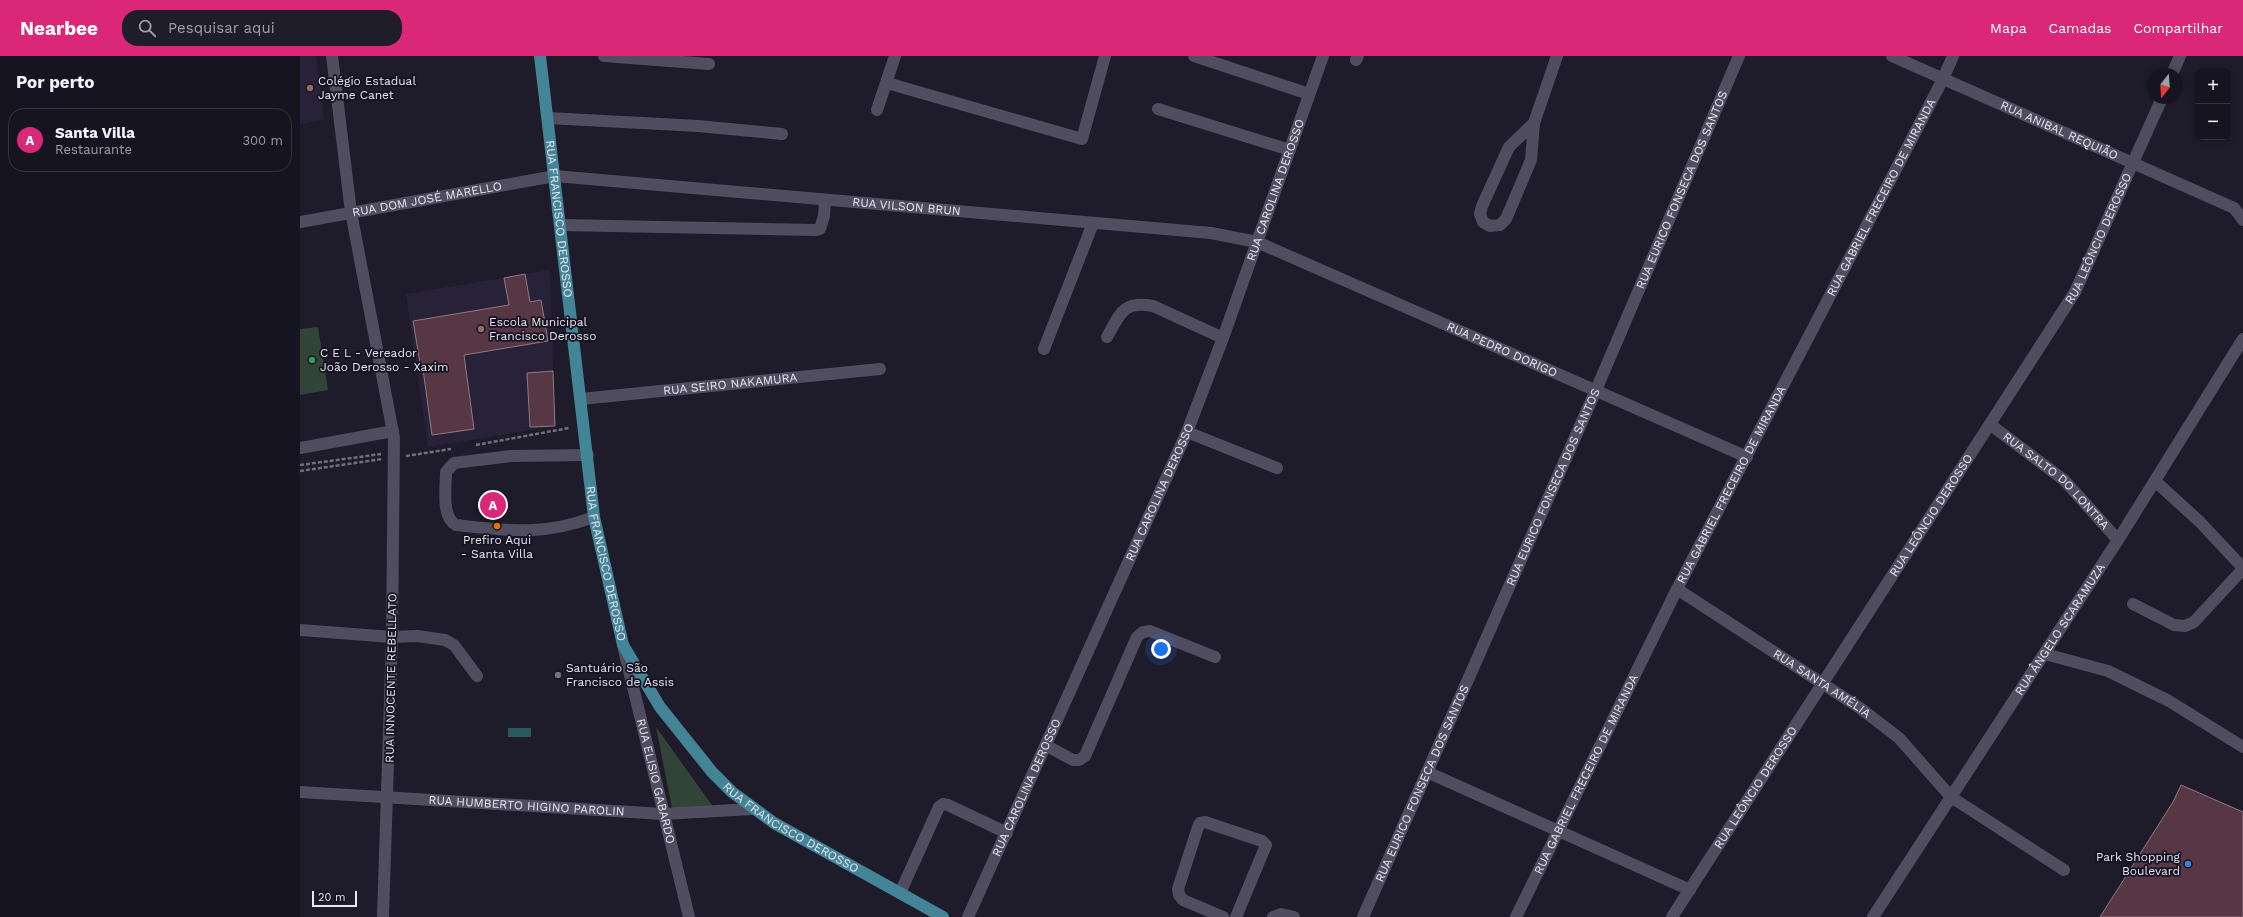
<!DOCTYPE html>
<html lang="pt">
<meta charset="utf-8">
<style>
body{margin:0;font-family:"Work Sans",sans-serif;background:#1f1d29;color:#f1f3f6}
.controls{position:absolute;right:12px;top:12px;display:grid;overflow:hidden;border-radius:8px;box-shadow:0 2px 6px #0003}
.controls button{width:36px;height:36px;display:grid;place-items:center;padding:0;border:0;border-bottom:1px solid #35333e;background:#161420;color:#f1f3f6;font:20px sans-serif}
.compass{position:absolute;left:1847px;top:12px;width:36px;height:36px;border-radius:50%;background:#161420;box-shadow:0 2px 6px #0003;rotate:197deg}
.scale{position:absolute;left:12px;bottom:10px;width:45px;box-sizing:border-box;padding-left:4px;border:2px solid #e9e7f2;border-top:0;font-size:11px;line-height:14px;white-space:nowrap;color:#e9e7f2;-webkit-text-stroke:3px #151221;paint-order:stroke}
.you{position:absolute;left:861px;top:593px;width:14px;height:14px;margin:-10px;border:3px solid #fff;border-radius:50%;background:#1a73e8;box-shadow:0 0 0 6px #1a73e833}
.badge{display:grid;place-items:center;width:26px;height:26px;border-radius:50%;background:#db2777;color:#fff;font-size:13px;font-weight:700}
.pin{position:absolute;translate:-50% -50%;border:2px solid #fff;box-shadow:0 1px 4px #0006}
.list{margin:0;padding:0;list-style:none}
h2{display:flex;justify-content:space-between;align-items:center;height:52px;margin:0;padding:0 16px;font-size:17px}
h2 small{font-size:13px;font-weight:400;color:#9e9ea5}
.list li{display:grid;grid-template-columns:26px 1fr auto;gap:12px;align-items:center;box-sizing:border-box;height:64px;margin:0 8px 8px;padding:0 8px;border:1px solid #35333e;border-radius:16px}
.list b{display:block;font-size:15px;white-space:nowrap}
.list p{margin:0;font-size:13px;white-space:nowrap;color:#9e9ea5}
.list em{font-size:13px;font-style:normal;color:#9e9ea5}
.icon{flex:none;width:22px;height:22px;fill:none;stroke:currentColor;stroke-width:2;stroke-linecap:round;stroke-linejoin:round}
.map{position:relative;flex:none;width:1943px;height:861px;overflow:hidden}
header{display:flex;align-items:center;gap:24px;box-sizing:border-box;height:56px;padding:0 20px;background:#db2777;color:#fff}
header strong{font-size:19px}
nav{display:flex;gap:22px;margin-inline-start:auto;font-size:14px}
.search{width:280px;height:36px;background:#1f1d29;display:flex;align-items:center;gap:10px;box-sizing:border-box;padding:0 14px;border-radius:16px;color:#9e9ea5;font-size:15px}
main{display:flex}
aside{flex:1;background:#161420}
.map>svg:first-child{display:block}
.built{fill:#282239}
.green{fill:#314437}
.water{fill:#2b5861}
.building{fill:#583744;stroke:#917982}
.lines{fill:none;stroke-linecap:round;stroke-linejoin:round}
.path{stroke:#716f7d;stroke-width:2.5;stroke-dasharray:4 2;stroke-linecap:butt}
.minor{stroke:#514d60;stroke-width:12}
.major{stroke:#448497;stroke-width:12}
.education-dot{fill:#8d6e63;stroke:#151221;stroke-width:1.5}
.leisure-dot{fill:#2e9e5b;stroke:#151221;stroke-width:1.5}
.food-dot{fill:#e8710a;stroke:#151221;stroke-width:1.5}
.worship-dot{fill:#6b7280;stroke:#151221;stroke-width:1.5}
.shop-dot{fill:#3f7fe0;stroke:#151221;stroke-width:1.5}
.labels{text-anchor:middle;stroke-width:3.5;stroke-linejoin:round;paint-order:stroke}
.poi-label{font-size:12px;fill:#e9e7f2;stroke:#151221;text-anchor:start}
.street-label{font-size:12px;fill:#e9e7f2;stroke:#151221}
</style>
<header>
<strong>Nearbee</strong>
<div class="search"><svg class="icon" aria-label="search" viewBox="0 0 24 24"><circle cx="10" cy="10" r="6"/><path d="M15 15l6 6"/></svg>Pesquisar aqui</div>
<nav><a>Mapa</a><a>Camadas</a><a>Compartilhar</a></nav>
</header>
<main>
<aside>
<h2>Por perto<small></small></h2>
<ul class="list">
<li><span class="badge">A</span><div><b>Santa Villa</b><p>Restaurante</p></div><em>300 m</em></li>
</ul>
</aside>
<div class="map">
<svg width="1943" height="861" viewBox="0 0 1943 861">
<rect width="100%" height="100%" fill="#1e1b2b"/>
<path class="built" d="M0,0H16L24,64L0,68Z
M250,214L255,370L128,391L106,238Z"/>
<path class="green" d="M18,271L28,334L0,339V273Z
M356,671L414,752H372Z"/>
<path class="water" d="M208,672H231V681H208Z"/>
<path class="building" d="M225,218L230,246L241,244L248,285L164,299L174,373L132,379L122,306L120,307L113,265L209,249L204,222Z
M253,315L255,370L230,371L227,317Z
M1881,729L1943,756V861H1800L1873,746Z"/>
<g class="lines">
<path class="path" d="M176,389L269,372
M106,400L151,393
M0,409L81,398
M0,415L82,403"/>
<g class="minor">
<path d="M32,0L51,156L94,382L92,581L83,861"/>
<path d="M304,0L409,8"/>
<path d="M894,0L1009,38"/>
<path id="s1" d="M1592,0L1934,152L1943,164"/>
<path d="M1056,4L1058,0"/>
<path d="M1872,18L1880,0"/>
<path d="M587,27L782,83L805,0"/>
<path d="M858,53L990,94"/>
<path d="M577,54L595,0"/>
<path d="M248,62L398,70L482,78"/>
<path d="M1234,67L1209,91L1182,150L1180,158L1183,166L1190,170L1200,169L1206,163L1231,104L1234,67L1257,0"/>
<path id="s2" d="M0,166L255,120L911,177L957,186L1447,401"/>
<path d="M260,169L516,174L520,173L524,160L525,144"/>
<path d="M807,281C820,258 823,244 853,250L923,282"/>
<path d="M744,293L793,167"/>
<path id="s3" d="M281,343L580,313"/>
<path id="s4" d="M1691,369L1764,424L1818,484"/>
<path d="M887,376L977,412"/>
<path d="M0,392L93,375"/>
<path d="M288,399L211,400L154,407L146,416C146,431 141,461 156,469C210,475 243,480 294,461"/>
<path d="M1855,425L1900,466L1943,512"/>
<path id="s5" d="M1377,533L1560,652L1599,682L1651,741L1764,814"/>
<path d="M1833,548L1874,569L1885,570L1894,566L1943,513"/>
<path d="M0,574L92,581L117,580L145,584L154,589L177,620"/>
<path id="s6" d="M324,594L389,861"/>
<path d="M1745,598L1808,615L1869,645L1943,691"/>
<path d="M747,690L773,704H779L785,700L837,581L843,576L850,575L915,601"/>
<path d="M1127,716L1390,834"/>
<path id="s7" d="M0,736L363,758L453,753"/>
<path d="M600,837L639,751L643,748L648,749L707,777"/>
<path id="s8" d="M668,861L887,376L923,282L1023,0"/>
<path d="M923,861L883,844L879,839L878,833L898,771L900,767L905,766L962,785L966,789L936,861"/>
<path d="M973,861L981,858L994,861"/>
<path id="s9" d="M1063,861L1296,334L1439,0"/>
<path id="s10" d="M1216,861L1377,533L1643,23L1653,0"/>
<path id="s11" d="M1372,861L1775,236L1862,42"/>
<path id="s12" d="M1573,861L1818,484L1943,283"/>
</g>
<path class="major" id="s13" d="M240,0L294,461L323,589L360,651L412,716L432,736L474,767L643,861"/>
</g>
<g class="education-dot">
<circle cx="10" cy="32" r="4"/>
<circle cx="181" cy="273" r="4"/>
</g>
<circle class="leisure-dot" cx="12" cy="304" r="4"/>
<circle class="food-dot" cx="197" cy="470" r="4"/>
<circle class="worship-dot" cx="258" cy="619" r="4"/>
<circle class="shop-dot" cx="1888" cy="808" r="4"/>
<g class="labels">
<g class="poi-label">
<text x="18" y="29">Colégio Estadual<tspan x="18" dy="14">Jayme Canet</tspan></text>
<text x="189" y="270">Escola Municipal<tspan x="189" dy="14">Francisco Derosso</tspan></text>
<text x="20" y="301">C E L - Vereador<tspan x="20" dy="14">João Derosso - Xaxim</tspan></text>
<text x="197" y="488" text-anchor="middle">Prefiro Aqui<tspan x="197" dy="14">- Santa Villa</tspan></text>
<text x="266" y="616">Santuário São<tspan x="266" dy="14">Francisco de Assis</tspan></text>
<text x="1880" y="805" text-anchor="end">Park Shopping<tspan x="1880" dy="14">Boulevard</tspan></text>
</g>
<g class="street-label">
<text dy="4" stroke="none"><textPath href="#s1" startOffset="183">RUA ANIBAL REQUIÃO</textPath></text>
<text dy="4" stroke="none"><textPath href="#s8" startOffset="790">RUA CAROLINA DEROSSO</textPath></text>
<text dy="4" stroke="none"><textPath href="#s9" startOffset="794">RUA EURICO FONSECA DOS SANTOS</textPath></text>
<text dy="4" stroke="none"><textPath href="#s2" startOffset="129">RUA DOM JOSÉ MARELLO</textPath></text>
<text dy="4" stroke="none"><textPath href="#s10" startOffset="807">RUA GABRIEL FRECEIRO DE MIRANDA</textPath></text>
<text dy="4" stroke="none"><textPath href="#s2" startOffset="612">RUA VILSON BRUN</textPath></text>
<text dy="4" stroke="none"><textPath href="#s13" startOffset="164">RUA FRANCISCO DEROSSO</textPath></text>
<text dy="4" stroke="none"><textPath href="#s11" startOffset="802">RUA LEÔNCIO DEROSSO</textPath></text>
<text dy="4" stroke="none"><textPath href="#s2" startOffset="1232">RUA PEDRO DORIGO</textPath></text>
<text dy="4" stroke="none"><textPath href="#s3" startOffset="150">RUA SEIRO NAKAMURA</textPath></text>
<text dy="4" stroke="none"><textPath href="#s4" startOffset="86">RUA SALTO DO LONTRA</textPath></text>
<text dy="4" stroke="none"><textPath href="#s10" startOffset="483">RUA GABRIEL FRECEIRO DE MIRANDA</textPath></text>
<text dy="4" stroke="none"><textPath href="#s9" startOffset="470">RUA EURICO FONSECA DOS SANTOS</textPath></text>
<text dy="4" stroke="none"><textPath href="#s8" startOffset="466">RUA CAROLINA DEROSSO</textPath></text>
<text dy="4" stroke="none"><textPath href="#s11" startOffset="478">RUA LEÔNCIO DEROSSO</textPath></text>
<text dy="4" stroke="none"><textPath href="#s13" startOffset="512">RUA FRANCISCO DEROSSO</textPath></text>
<text dy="4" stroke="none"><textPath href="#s12" startOffset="343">RUA ÂNGELO SCARAMUZA</textPath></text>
<text transform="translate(91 622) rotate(-89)" y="4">RUA INNOCENTE REBELLATO</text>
<text dy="4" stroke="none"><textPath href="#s5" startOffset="173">RUA SANTA AMÉLIA</textPath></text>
<text dy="4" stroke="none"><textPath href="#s10" startOffset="159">RUA GABRIEL FRECEIRO DE MIRANDA</textPath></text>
<text dy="4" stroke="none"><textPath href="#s6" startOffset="135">RUA ELISIO GABARDO</textPath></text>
<text dy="4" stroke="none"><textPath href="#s9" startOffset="146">RUA EURICO FONSECA DOS SANTOS</textPath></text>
<text dy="4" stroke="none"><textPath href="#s11" startOffset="154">RUA LEÔNCIO DEROSSO</textPath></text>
<text dy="4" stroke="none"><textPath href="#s8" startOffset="142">RUA CAROLINA DEROSSO</textPath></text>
<text dy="4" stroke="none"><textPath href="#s7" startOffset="227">RUA HUMBERTO HIGINO PAROLIN</textPath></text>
<text dy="4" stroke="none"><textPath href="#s13" startOffset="848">RUA FRANCISCO DEROSSO</textPath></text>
</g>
</g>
</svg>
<div class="controls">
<button>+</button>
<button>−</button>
</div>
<svg class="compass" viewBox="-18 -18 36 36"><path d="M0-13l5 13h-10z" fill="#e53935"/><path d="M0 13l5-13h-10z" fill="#9e9ea5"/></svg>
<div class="scale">20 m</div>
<div class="you"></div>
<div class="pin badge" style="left:193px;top:449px">A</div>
</div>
</main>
